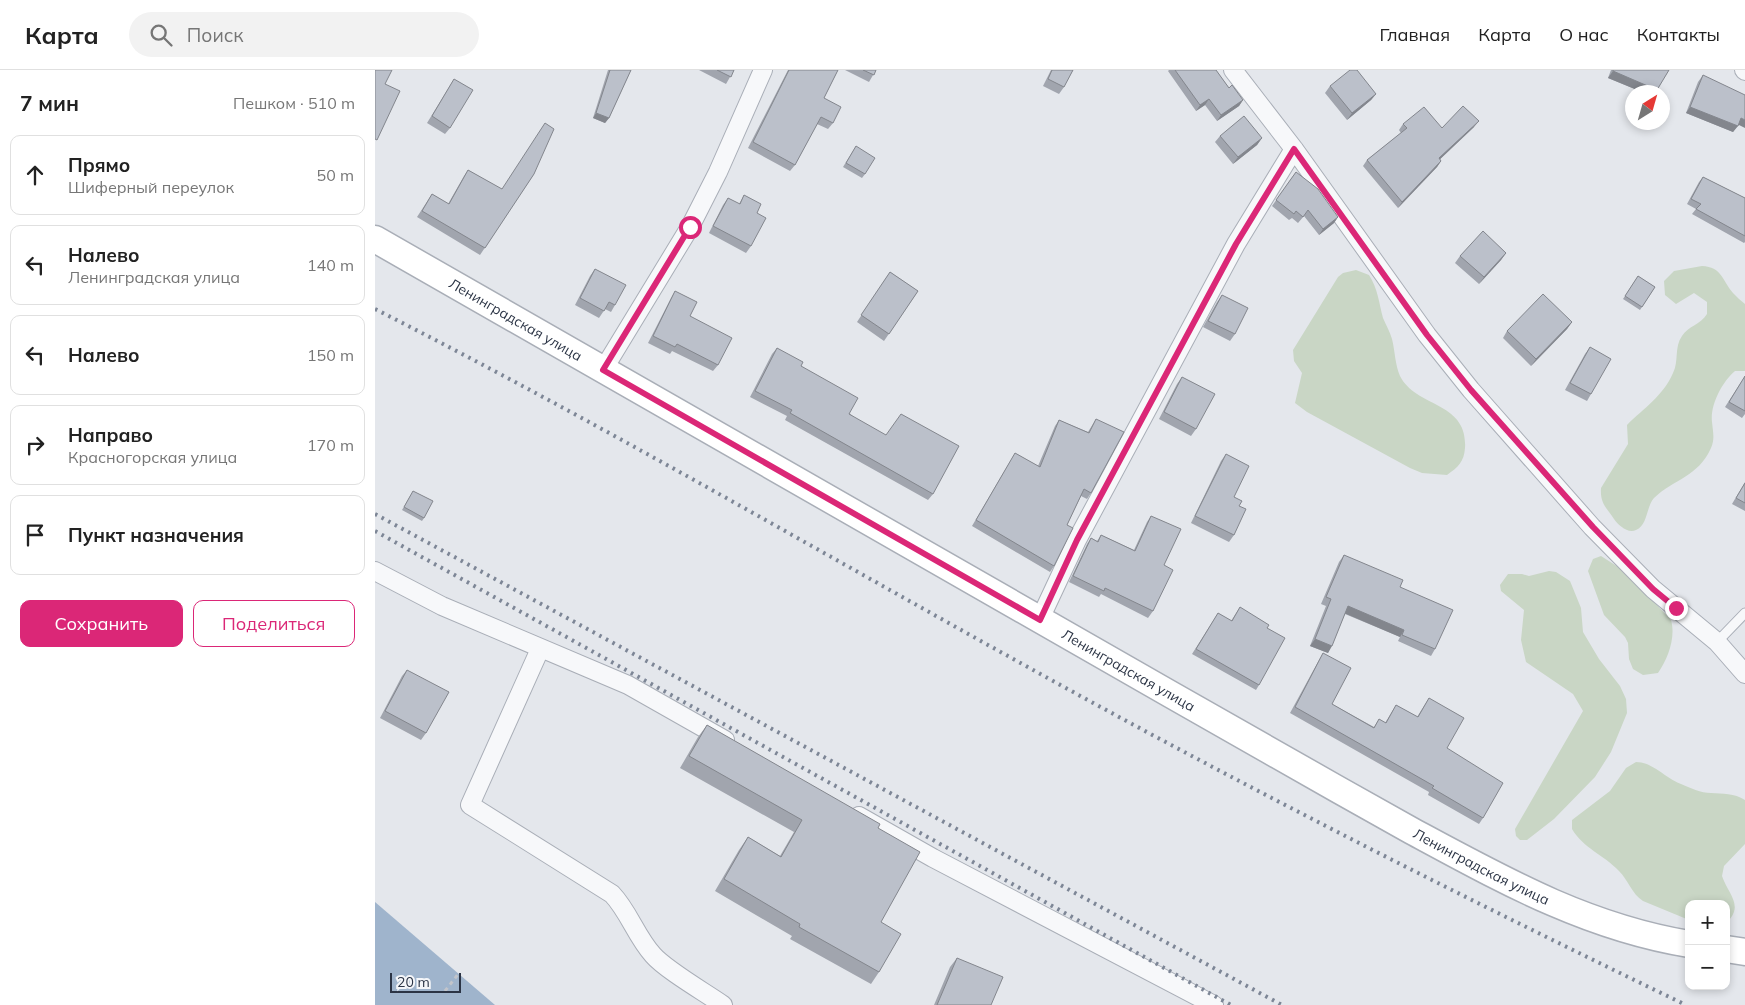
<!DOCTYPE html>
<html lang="ru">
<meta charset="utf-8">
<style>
body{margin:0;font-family:Mulish,sans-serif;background:#f2f2f2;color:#222}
.controls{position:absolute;right:15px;bottom:15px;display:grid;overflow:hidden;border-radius:10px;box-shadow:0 2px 8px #0003}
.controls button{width:45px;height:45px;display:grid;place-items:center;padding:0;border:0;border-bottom:1px solid #e0e0e0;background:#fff;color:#222;font:25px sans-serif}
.compass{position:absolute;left:1250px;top:15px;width:45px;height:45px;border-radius:50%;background:#fff;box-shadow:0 2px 8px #0003;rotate:37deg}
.scale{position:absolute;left:15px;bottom:12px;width:71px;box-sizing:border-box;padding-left:5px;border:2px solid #2b3445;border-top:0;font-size:14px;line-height:18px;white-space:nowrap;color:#2b3445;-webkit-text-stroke:4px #f4f6f9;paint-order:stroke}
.stop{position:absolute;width:15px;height:15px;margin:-11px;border:4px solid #db2777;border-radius:50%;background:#fff}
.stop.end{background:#db2777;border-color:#fff;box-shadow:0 1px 5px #0008}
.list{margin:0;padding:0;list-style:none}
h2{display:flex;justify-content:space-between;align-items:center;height:65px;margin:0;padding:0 20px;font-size:21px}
h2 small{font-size:16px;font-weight:400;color:#767676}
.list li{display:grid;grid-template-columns:32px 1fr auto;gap:15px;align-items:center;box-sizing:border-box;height:80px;margin:0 10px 10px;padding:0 10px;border:1px solid #e0e0e0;border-radius:10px}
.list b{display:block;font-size:19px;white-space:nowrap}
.list p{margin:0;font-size:16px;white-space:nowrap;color:#767676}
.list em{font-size:16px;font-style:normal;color:#767676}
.actions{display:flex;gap:10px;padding:15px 20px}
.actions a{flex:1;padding:11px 0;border:1px solid #db2777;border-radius:10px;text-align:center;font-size:18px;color:#db2777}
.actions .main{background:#db2777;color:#fff}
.icon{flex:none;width:28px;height:28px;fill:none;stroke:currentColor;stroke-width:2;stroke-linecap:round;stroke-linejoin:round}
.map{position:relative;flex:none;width:1370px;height:935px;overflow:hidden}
header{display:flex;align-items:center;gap:30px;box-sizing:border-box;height:70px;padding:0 25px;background:#fff;border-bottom:1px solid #e0e0e0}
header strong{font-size:24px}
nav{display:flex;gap:28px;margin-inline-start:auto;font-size:18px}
.search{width:350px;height:45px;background:#f2f2f2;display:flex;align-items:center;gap:12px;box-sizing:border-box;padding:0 18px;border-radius:28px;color:#767676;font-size:19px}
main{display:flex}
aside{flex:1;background:#fff}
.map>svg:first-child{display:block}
.green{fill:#c9d6c5}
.water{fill:#9fb4cc}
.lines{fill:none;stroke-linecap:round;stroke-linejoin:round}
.service-casing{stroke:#a9aeb7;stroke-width:11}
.minor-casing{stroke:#a9aeb7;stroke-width:20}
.secondary-casing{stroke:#a9aeb7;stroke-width:29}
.path{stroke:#c2c5cb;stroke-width:3;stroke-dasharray:4 4;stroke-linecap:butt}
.service{stroke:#f7f8fa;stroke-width:9}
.minor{stroke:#f7f8fa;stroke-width:18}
.secondary{stroke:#fff;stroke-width:26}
.rail{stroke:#7d8696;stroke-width:4;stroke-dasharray:2.5 5;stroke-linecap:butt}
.wall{fill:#a1a5ae}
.shaded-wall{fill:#83868d}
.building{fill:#bbc0ca;stroke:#83868d}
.route{stroke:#db2777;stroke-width:6}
.labels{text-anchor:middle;stroke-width:4;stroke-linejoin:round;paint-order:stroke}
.street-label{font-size:14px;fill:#2b3445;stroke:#f4f6f9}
</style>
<header>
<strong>Карта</strong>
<div class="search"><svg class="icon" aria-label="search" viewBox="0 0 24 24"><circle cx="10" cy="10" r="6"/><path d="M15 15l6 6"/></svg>Поиск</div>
<nav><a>Главная</a><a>Карта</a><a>О нас</a><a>Контакты</a></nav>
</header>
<main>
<aside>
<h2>7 мин<small>Пешком · 510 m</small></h2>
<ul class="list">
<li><svg class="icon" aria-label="ahead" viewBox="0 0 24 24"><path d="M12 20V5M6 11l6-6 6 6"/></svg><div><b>Прямо</b><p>Шиферный переулок</p></div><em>50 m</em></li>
<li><svg class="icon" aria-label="left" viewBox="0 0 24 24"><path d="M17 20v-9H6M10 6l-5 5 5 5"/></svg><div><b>Налево</b><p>Ленинградская улица</p></div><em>140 m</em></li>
<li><svg class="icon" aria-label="left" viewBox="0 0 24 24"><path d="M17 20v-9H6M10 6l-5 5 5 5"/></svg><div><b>Налево</b></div><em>150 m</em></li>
<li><svg class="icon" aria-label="right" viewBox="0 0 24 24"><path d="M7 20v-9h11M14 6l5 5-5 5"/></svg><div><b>Направо</b><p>Красногорская улица</p></div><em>170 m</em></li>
<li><svg class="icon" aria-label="arrive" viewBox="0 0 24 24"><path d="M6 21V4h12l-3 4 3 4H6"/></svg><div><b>Пункт назначения</b></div></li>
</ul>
<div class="actions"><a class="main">Сохранить</a><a>Поделиться</a></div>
</aside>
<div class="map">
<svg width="1370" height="935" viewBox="0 0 1370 935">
<rect width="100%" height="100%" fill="#e4e7ec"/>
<path class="green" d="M1327,196C1347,197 1347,210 1358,223C1362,227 1366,231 1370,234V301H1360C1347,312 1335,335 1337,352C1338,362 1340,369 1336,378C1323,407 1299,409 1279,428C1271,437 1273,455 1261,460C1253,464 1243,455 1239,449C1231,437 1225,433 1226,418L1253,374L1252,355C1269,338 1288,326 1298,303C1304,291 1299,277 1307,266C1313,256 1325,255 1332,244V232L1319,223L1301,234L1290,225L1289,211L1299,201Z
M981,200L994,205C1003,219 1004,233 1008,248C1011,255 1015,262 1017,269C1020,281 1020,295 1025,306C1041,338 1093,331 1090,378C1089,392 1083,397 1072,405L1047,403L1035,398L932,342L920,333L927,303L919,291L918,280L963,207L968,203Z
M1226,486L1251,502L1296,550C1301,567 1293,589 1283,603L1268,605L1258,599L1254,589L1253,573L1250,567L1229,545L1213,501L1218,489Z
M1174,501L1181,502L1195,511L1206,538L1208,562L1224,589L1245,616L1251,629L1252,643L1236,682L1220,707L1179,749L1152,770H1145L1141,766L1140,759L1208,641L1198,624L1151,592L1146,570L1149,540L1126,521L1125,515L1133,504H1147L1154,506Z
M1261,692C1278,692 1290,708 1306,714C1315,718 1326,723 1336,723C1348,724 1359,723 1370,730V774L1349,796L1347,806C1353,824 1370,836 1351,853V834H1314V850L1268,831C1257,824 1253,810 1244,801C1229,785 1208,778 1197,759V750L1235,721L1251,698Z"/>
<path class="water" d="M0,832L120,935H0Z"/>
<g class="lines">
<g class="service-casing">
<path id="service" d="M1342,572L1370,543"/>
</g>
<g class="minor-casing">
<path id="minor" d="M858,0L919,79L1052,265L1096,320L1217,457L1278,519L1342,572L1370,604
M1369,0L1370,1
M228,300L315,157L343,102L388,0
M0,501L67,536L253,615L350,670
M665,549L702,470L861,174L919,79
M165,579L95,735L237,824C254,842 261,866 278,885C291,900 331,923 348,935
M484,746L558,788L839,935"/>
</g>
<g class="secondary-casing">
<g id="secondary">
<path id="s1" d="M0,169C265,321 530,473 795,624C876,670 956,716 1037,761C1128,810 1211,857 1314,874"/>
<path d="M1351,879L1370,882"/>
</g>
</g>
<path class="path" d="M70,921L84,903"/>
<use href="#service" class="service"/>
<use href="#minor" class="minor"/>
<use href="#secondary" class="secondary"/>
<path class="rail" d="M0,239C249,365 488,508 733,641C923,744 1116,841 1311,935
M0,444L907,935
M0,461L856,935"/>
</g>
<path class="wall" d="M233,0H256L234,48L230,53L218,48Z
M324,0H359L351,14Z
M413,0H463L449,28L458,53L453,59L442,54L420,95L415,101L373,78Z
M470,0H501L494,12Z
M676,0H698L689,17L684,24L668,16Z
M794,0H841L854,18L868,30L864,36L842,51L830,35L821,41L793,1Z
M1236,0H1294L1280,22H1267L1233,8Z
M1328,5L1363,55L1358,62L1311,43L1323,12Z
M79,9L75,58L70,64L52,53Z
M955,16L1001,24L996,30L972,50L950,23Z
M1028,54L1067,58L1099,57L1065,89L1066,91L1062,97L1023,138L988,96L992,90L1026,63L1024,60Z
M845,66L887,68L882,75L858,94L840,72Z
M481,76L490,104L487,108L468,97Z
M93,100L126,119L159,104L105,185L42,147L57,124L73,134L89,106Z
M921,102L963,147L959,153L944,165L929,146L923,153L917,148L914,150L897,136Z
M1328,107L1370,128V172L1369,173L1317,144L1321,139L1312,134L1324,112Z
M369,125L382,143L376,176L371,183L334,163L348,135L353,128L364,134Z
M1131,183L1126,190L1104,214L1080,193L1085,186Z
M220,199L240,235L236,242L230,239L224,248L200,235L215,206Z
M515,202L543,221L509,271L482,252Z
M1263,206L1280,217L1265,240L1248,229Z
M300,221L343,295L338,301L297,281L295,284L273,273L296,228Z
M847,225L860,264L855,271L828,257L842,232Z
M1197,252L1192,259L1156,296L1128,268L1132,261Z
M1215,277L1216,324L1212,331L1190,320L1210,284Z
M402,278L426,296L558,424L553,430L410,350L412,346L375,327L397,284Z
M1370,306V344L1367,348L1350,337Z
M807,307L821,359L816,366L784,349L802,314Z
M721,349L716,423L712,429L706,426L692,455L679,496L675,502L597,456L640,383L663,396L680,356L684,350L713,362Z
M851,384L859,427L864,436L859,465L854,472L816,453L846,391Z
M1370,412V441L1357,434Z
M38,421L49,448L47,451L27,440Z
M776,446L789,495L778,541L773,548L726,524L724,527L694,512L712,474L716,468L722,471L726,465L759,480L772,452Z
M969,485L1025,517L1060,579L1056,586L1023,571L1025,567L970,544L953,583L935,576L951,536L946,534L964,492Z
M865,537L892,558L884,615L881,620L817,584L843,543L856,551Z
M948,583L957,634L999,657L1004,649L1010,653L1021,635L1042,647L1054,628L1072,678L1108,748L1104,754L1053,725L1054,722L915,643L944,590Z
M32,600L51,663L46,670L5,648L27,606Z
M332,655L503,758L506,852L504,902L496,914L415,869L417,866L340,821L364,780L373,767L405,786L419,762L305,698L323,667Z
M582,888L616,935H559L575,897Z"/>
<path class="shaded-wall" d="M1238,1L1282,20L1280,22H1267L1233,8Z
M1001,24L996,30L972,50L977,43Z
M834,29L830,35L821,41L825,35Z
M868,30L864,36L842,51L846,45Z
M1315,37L1363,56L1358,62L1311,43Z
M221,43L234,48L230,53L218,48Z
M1366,48L1370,50V58L1362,54Z
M1104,51L1099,57L1060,94L1064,88Z
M887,68L882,75L858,94L863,87Z
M1066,91L1062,97L1023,138L1027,132Z
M963,147L959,153L944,165L948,159Z
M1131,183L1126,190L1104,214L1109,207Z
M1197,252L1192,259L1156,296L1161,289Z
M973,536L1029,560L1025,567L969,543Z
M940,569L957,576L953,583L935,576Z"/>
<path class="building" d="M0,0H17L10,14L25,21L2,70L0,69Z
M235,0H256L234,48L221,43Z
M342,0H359L356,7Z
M414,0H463L449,28L466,37L458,53L446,47L420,95L378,72Z
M488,0H501L499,5Z
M677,0H698L689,17L673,9Z
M800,0H841L854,18L857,15L868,30L846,45L834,29L825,35Z
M975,0H982L1001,24L977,43L955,16Z
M1238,0H1294L1282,20L1238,1Z
M1328,5L1370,25V50L1366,48L1363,56L1315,37Z
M79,9L98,20L75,58L57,46Z
M1088,36L1104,51L1064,88L1066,91L1027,132L992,90L1032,58L1028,54L1049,37L1067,58Z
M869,46L887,68L863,87L845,66Z
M170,53L179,59L159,104L110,178L47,141L57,124L74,134L93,100L127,119Z
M481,76L500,88L490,104L471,93Z
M921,102L943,119L963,147L948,159L933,140L928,147L921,141L919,144L901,130Z
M1328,107L1370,128V166L1321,139L1326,134L1316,129Z
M369,125L386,134L382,143L391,148L376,176L338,156L353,128L365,134Z
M1108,161L1131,183L1109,207L1085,186Z
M220,199L251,215L240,235L234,232L229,241L205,228Z
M515,202L543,221L514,264L486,245Z
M1263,206L1280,217L1267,237L1250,226Z
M300,221L322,232L315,246L357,268L343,295L302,274L300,277L278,266Z
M1168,224L1197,252L1161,289L1132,261Z
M847,225L873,238L860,264L833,251Z
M1215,277L1236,289L1216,324L1195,313Z
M402,278L428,292L426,296L483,328L474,344L511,365L526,344L584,376L558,424L415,343L417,340L380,321Z
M1370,306V341L1354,332Z
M807,307L840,324L821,359L789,342Z
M721,349L749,362L716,423L709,419L692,455L698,458L679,496L601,450L640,383L665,397L684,350L714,363Z
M851,384L874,396L859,427L867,431L864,436L871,439L859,465L820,446Z
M1370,413V433L1361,428Z
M38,421L58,431L49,448L29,437Z
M776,446L806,459L789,495L798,500L778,541L730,518L729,521L698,506L716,468L723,472L726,465L760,481Z
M969,485L1028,510L1025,517L1078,540L1060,579L1027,565L1029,560L973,536L957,576L940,569L956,529L951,527Z
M865,537L894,555L892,558L910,568L884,615L821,579L843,543L857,551Z
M948,583L976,598L957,634L999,658L1004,649L1011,653L1021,635L1043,647L1054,628L1089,648L1072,678L1128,713L1108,748L1057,718L1059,716L920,637Z
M32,600L74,622L51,663L10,641Z
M332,655L505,754L503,758L545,782L506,852L526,864L504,902L424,857L425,854L349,809L373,767L406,787L427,750L314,686Z
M582,888L628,907L616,935H562Z"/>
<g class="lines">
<path class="route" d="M315,157L228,300L665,550L702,470L861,174L919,79L1052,265L1096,320L1218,457L1278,519L1301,538"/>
</g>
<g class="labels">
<g class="street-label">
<text dy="5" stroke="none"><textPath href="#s1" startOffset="162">Ленинградская улица</textPath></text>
<text dy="5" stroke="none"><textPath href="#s1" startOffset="868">Ленинградская улица</textPath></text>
<text dy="5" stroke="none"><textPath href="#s1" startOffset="1272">Ленинградская улица</textPath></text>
</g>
</g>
</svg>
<div class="controls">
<button>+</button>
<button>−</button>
</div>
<svg class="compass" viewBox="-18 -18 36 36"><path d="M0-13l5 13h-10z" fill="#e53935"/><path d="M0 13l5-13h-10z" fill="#767676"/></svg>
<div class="scale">20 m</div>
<div class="stop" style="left:315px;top:157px"></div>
<div class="stop end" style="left:1301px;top:538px"></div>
</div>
</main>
